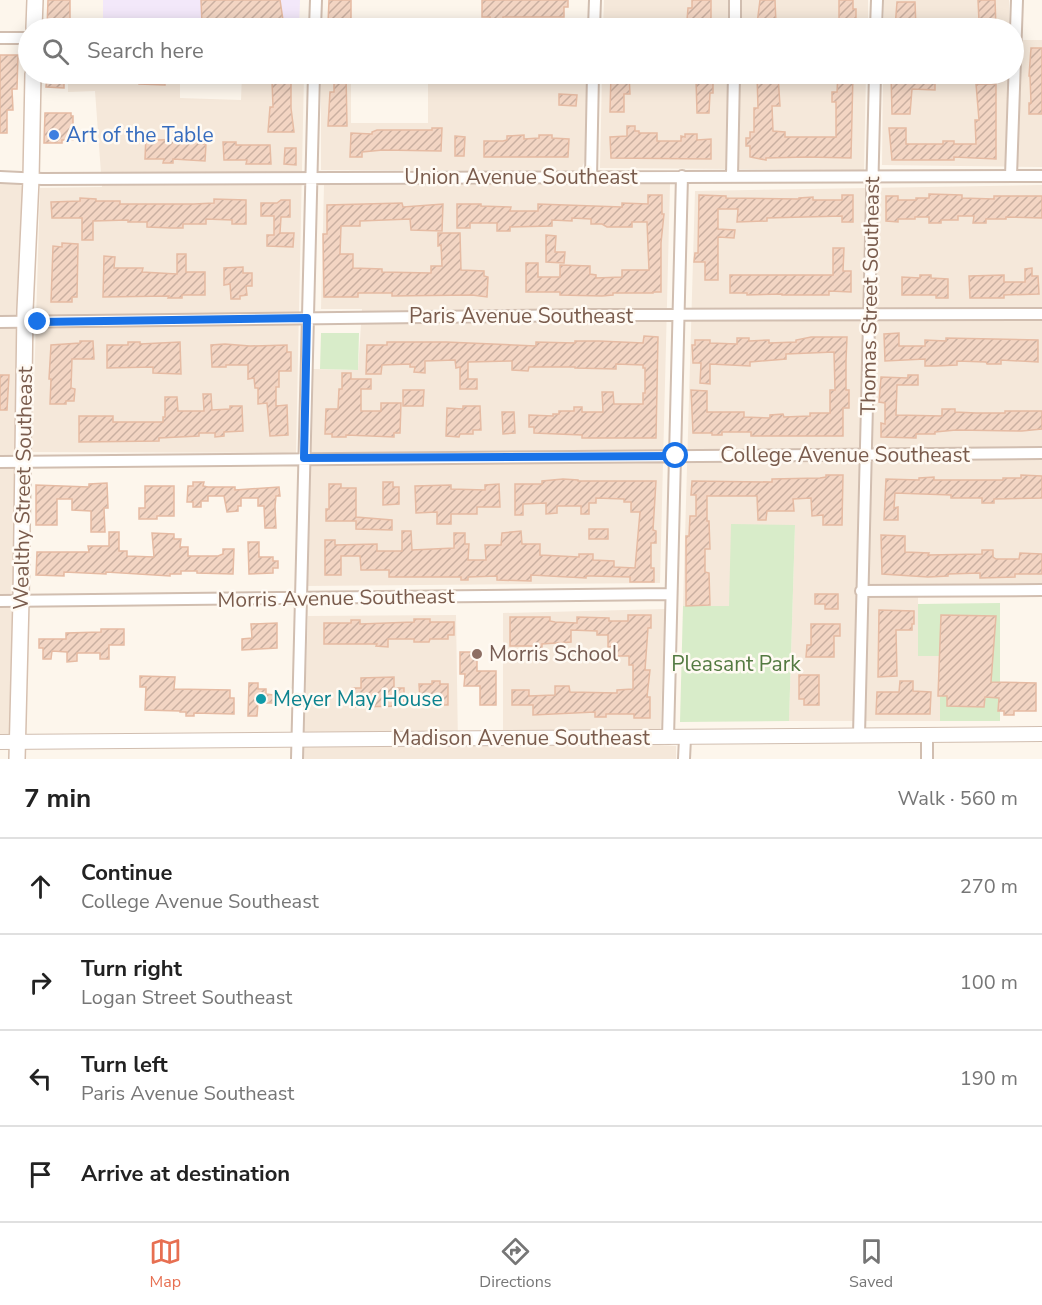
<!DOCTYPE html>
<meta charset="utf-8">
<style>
body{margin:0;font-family:"Nunito Sans",sans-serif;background:#f2f2f2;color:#222}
.stop{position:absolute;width:18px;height:18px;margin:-14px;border:4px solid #1a73e8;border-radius:50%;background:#fff}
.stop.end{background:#1a73e8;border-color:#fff;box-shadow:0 2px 6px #0008}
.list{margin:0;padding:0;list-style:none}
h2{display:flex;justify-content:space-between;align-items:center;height:78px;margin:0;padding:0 24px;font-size:26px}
h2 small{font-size:20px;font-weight:400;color:#767676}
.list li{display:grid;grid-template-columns:39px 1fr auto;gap:18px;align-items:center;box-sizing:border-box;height:96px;padding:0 24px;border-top:2px solid #e0e0e0}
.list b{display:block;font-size:22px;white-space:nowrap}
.list p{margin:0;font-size:20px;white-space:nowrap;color:#767676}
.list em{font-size:20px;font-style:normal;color:#767676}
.icon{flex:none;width:33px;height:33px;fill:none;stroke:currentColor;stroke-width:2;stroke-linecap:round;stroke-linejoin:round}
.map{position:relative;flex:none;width:1042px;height:759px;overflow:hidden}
.search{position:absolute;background:#fff;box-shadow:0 3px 15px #0003;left:18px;right:18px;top:18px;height:66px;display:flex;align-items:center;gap:15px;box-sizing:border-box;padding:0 21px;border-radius:33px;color:#767676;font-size:22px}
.sheet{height:462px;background:#fff}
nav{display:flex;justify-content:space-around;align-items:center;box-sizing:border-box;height:84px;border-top:2px solid #e0e0e0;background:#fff;font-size:16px;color:#767676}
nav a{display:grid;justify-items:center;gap:3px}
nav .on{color:#e76f51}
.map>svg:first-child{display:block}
.residential{fill:#f5e8da}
.education{fill:#f3e8fa}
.green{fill:#d8ecc9}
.building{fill:url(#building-hatch);stroke:#e6bba3;stroke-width:1.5}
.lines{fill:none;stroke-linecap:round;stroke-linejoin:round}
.minor-casing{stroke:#d1beb0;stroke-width:14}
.tertiary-casing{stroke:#d1beb0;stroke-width:16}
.secondary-casing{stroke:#d6c0b0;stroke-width:18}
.minor{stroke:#fff;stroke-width:10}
.tertiary{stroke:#fff;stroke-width:14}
.secondary{stroke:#fff;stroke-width:15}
.route{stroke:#1a73e8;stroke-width:8}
.shop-dot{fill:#3f7fe0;stroke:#fffaf3;stroke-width:2}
.education-dot{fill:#8d6e63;stroke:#fffaf3;stroke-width:2}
.culture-dot{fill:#0f9aa8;stroke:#fffaf3;stroke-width:2}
.labels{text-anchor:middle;stroke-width:5;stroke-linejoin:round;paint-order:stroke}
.shop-label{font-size:21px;fill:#366cbe;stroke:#fffaf3;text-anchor:start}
.street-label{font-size:21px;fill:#7a5c4d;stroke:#fffaf3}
.education-label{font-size:21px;fill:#785e54;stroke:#fffaf3;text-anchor:start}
.park-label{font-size:21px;fill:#537a41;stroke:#fffaf3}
.culture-label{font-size:21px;fill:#0d838f;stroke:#fffaf3;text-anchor:start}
</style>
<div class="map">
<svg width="1042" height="759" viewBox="0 0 1042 759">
<defs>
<pattern id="building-hatch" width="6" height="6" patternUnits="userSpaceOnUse" patternTransform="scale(1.5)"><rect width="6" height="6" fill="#f3d5c3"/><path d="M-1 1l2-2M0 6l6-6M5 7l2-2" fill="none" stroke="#cab0a1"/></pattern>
</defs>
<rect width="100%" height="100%" fill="#fdf6ec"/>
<path class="residential" d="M604,0H868V28H603Z
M884,0H1009V28H884Z
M1014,40H1042V167L882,165L883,74H1014Z
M68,74H180V98L241,100L242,74H304L296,453L32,452L40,188L102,187L95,91L68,92Z
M321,74H351V123H428V74H587L585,161L581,169L576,171L321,170Z
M602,74H866L864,170L600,168Z
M0,182H14L22,186L18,744H0Z
M670,184L660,583L306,586L311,369L358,370L362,309H321L324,185Z
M1042,185V585L918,586V656H940V721H789L795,525L729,606H683L695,191Z
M665,609L660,745L676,746V759H303L308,616L456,615L458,745L503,746V613Z"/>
<path class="education" d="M103,0H300L299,28H103Z"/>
<path class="green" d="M321,333H359L358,370L320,369Z
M731,524L795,525L789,721L680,722L683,606H729Z
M1000,603V721H940V656H918V604Z"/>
<path class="building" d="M48,0H70V28H47Z
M201,0H280L283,20H271V26L202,24Z
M329,0H351V23H328Z
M482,0H568V7H564V17H503V20H490V17H482Z
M692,0H711V28H693V20H687L688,8H692Z
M760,0H775L776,24H757Z
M839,0H853V9H856V19H839Z
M978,0H995L996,28H974V21H979Z
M897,2H915L916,28H895Z
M1031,48H1042V114H1029V103H1031L1030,76H1029Z
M0,55H18L17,89H12L13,110H7V133H0Z
M47,74H64V88L46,87Z
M139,74H165V85L139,84Z
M334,74H346L347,126H328L330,92H334Z
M611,74H629L630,94H624V112H610Z
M757,74L778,75L780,106H772L773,131L785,132V137H836V102H832V92H837L838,74H853L851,158L807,157L766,158V160L750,157V146H746V138H750V132H754V108H758Z
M891,74H920V80L935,81V90L912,89L910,114H892Z
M696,79L713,80V93H710L709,113H697Z
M272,81L291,82V108L294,132H268L270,107H273Z
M976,84H996V159L954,157V160H892L889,128H906V144H943V141H954V144H976L975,120H979Z
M559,94L577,95L576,106L559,105Z
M45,113H71V116H73V140H62V143H44Z
M627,126H635V131H639V133H657V141H681V136L685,137V134H697V140L711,139V159L611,158L610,137L627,136Z
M432,128H442L441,151L383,150L362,152V157H350L351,133L372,134V132L377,130H432Z
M146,135L157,136V140L200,139V144H206L205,161L173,159V163H163L164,159H145Z
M524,135V139L539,138V135H552V138L569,139L568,157H484V141H503L507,140V136Z
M455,136L465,137L464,156H455Z
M223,142H236V145H270L271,164H246L247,160H224Z
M285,148H296V165L284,164Z
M929,194L962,195V198L994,199V196H1042V218L1006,217V219H986V223H973L974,216H958V220H941V223H929V217H915V219H898V222L886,221V196H898V200H916V198H929Z
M648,195H662V214H664L661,243V292H653V293H613V295L602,296L560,295V292H526V263H538V277H560V265L590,266V274L596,275V278L622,277V270H649L647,222H632V227H607L602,224H591V219L572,218V221L552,220V226L510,227V231H497V223H470V228H457V204H481V206L511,207L510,211H538V204L622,207V203L648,204Z
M699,195L726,196V198L799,199V198L813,197V200H842V195H853V222H842V216L767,218V221L737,222L738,209H718V229L735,230L734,238L718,237V280H705V262H694L695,253H698Z
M80,198L96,199V201H120V204H194L214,203V199L246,200V224H232V220L206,219V224H183V228H172L147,227V222H128V220L93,221V240H82V218H52L51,202L80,201Z
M281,200H290V217H281L280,233H294L293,247L267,246V235H274V216H261V203H277Z
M402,203L403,207L443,204L442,231L411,230L410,219L360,221V226H341L340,254H353V268L382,269V272L431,273V266H442L441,245L438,246V233H460L461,270L484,271V276L488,277L487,297L472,295L392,296V293H358V297H324L323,234H327V205Z
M546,235L556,236L555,252H565L564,263L546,262Z
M62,243L78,244L77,297H72V302H51L53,246L62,247Z
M833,248H844L843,271H851V292L829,291V295H782V294L747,295V293H730V275H833Z
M177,254H186V272H205V295H182V298H168L169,296L103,297L104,256L115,257L114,268H143L142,272L177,274Z
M243,267V273H252V286H246L247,295L240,296V299H231L230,284L224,285V268Z
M1032,268V276H1038L1039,294L1004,295V298H970L969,276L1004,275V282H1025V269Z
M920,275H931V278L948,279V298H936V295H902V277L920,278Z
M899,333V346H925V340L946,341V338L1038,340V362L1001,360V364H987L986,362L957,361V365L936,366H925V359L885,361L884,334Z
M644,336L658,337L656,438H582V435L534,433V427H529V415L553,416V414H559V411H574V407H582V412H603L602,392H613L614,404H643V393H645V368H643V365L616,364V369L575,368V367H529L528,371L512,370V361L468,362V379H477V389H460V367L456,368L455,360L425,361V373L414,372L415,367H410V364L382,365L381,374H366L367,345H387V342H446L536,346V342L575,343V341H599L643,343Z
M811,337H847L846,361V390H849V408H843V436H751V432H722V435H712V433H693L691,390L707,391V412H744V417L770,418V415L783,414L784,417L810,416V413H830V390H835L834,352L786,354V359L750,362V366L710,364V384L700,383L701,363H693L692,345H695V340H710V343L737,344V338H749V341L769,340V343L796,342V340Z
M80,341H93L94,359H72L71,388L75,389L74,401H66V404H50L51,379H49L51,345L80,343Z
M128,342H140V344L180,342L181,374L153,373V367L107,368V345H128Z
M225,344L250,346L287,345V352H291V371H279V387H276V406L287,405L288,435L270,436L267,403L258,404V388H255L254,378L248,379V365H226V367H212L211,345Z
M342,373H351V379H371V389H361V411H381V403H401L400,433H394V437L346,435V437H332V434H325L326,409H338L339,389H342Z
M0,375H9L7,410H0Z
M908,375H918V385H897L896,415L942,416V409H955V412L976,413H1005V411H1042V429L1022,431L956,430L935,432V434H916V438L881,437V423L885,424V403L879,402L881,377L908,378Z
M403,390H424L423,406H403Z
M203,394H211L212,410L230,409V406H242L243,431L224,432V436L215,437V433H199V436L159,438V441L79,442V416H113V422H163V417H165V397H177L178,411H204Z
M463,406H480L481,430H473V434H460L459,437L446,436L447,408L463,409Z
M502,412H514L515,433L503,434Z
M826,475H843L842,525H823V515L812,516L811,498L793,499L794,511H767L766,520H758L757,496H707V521H709L710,549H705V572L709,573L710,605L686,606V536H689L690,516H696V495H691L692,481L772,482V479L820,478L826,477Z
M1021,475L1042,476V498L994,499V503H982V498H951V495L895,493L894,508L898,507V520H884L886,479L919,480V478L934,477V480H1003V478H1021Z
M563,479L578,480V481H656L653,530L656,531V543H651V568H654V582H630V577L592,576H586V578L531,575V581L497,580V576L468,577V580H461V577H389V570H361L360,556H341V575H325V540H335V545L377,544V551H402V531H411L412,550L454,548V533H465V544H469L468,560H486L485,545H501L502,533L521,531L522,544H540V555L579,557V554H593V560L614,561V567L635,568L640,512H631V502H624V499L596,498V503H589V514H581V506H557V513L546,514V503L523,504V515H515V484H542V481Z
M193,482H204L203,486L208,487H235V490L279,487L280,496H276L275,506L276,528H265L264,506H258V498H241V506H238V511L227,512L224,496H208V501H201V507H193V502H187L188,486H193Z
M383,482H393V487H399V504L383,505Z
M107,483L108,508H104L105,532H91V511L72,510V499H57V525H36V485L89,487V484Z
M329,484H341V488H356V517L392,520V530L356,529V521H326V509H329Z
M499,484L500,507H477V514H451V524H437V512L416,513L415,486L451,485V489L485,490V485Z
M145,486H174V516H157V519H139V508H145Z
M589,529H608V539H589Z
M109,532H119V551H127V556L154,557L152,533L174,534V539H181L180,547H188V556H218L223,554V549H234L233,574L197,573V571H181V574H170V576L106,572V574L64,572V576L36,575L37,552H89L88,546H109Z
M881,535L905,536V552L929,553L928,555L982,554V550H993V557L996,559H1019L1020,553L1042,554V574H1015V577L980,578V573L948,574V576L928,577L882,574Z
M248,542H259V557H273V561H278V568H273V573L249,574Z
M815,594H838V609H825V604H815Z
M879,610L914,611V624H912V630H896L897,676L878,677Z
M628,615H651V628H648L645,670H650L647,697H650V718H634V714H606V717H595V712L533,715V705H512V690H529V696L555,695V686H569L570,692L617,693V690L633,689V665H629V656H614V646L608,647V635H597V631L571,630V642L542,644V662H534V646H510V617H550V621L555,622L577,623V617L609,618V621H628Z
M941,615L996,616L991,682L1036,683V711H1014V715H1004V711H998L999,698L985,697L984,707L947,706V696H938Z
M414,619H430V622H454V635H448V639H430L429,642H414V639H388V647L376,646L377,644H324V623H351V620H360V624L414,622Z
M277,623V648L242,650V639L252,638L251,624Z
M811,624H840V636H834V657H806L807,645H811Z
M101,629H124V645H109V659H100V653H77V661L67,662V652L52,651L51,659H43V648H39V639H66V633L101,632Z
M460,652H477V671H496V705H480V686H464L465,674H460Z
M799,675H819V705H804V699H799Z
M140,676L175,677L174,689L230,690V698H234V714L194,713V716H186V712H180V711L145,710L146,687H140Z
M394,677V688H404V706L352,707V688H361V678Z
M432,681H440V684H448V705H439V701H420L419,684H432Z
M900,681H913V691L931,692L930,714H876L877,692H899Z
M249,683H258V689H266V694L273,695V703H258L257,716H248Z"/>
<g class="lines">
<g class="minor-casing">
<path id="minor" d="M315,28L316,0
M594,28L595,0
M735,28V0
M876,28L877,0
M0,38H28
M732,176L734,74
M1011,176L1017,0
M0,177L42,179L1042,176
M591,177L593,74
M0,322L590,315L1042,314
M0,462L1042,453
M861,591L1042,590
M0,601L671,594
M859,735L875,74
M927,735V759
M668,738L682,176
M297,759L314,74
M684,759L685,738"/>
</g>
<g class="tertiary-casing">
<path id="tertiary" d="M0,742L1042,734"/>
</g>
<g class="secondary-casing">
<path id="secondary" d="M34,28L35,0
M17,759L21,600L25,310L31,179L33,74"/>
</g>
<use href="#minor" class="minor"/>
<use href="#tertiary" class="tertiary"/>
<use href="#secondary" class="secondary"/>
</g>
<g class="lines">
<path class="route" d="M38,322L307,318L304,458L676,456"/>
</g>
<circle class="shop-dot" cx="54" cy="135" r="6"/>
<circle class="education-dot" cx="477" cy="654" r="6"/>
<circle class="culture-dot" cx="261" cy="699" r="6"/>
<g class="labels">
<g class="shop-label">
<text x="66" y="142">Art of the Table</text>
</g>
<g class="street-label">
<text x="521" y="184">Union Avenue Southeast</text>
<text transform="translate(870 296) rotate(-89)" y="7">Thomas Street Southeast</text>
<text x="521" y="323">Paris Avenue Southeast</text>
<text x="845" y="462">College Avenue Southeast</text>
<text transform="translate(23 488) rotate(-89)" y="7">Wealthy Street Southeast</text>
<text transform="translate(336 598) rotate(-1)" y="7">Morris Avenue Southeast</text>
<text x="521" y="745">Madison Avenue Southeast</text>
</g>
<g class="education-label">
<text x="489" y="661">Morris School</text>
</g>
<g class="park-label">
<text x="736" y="671">Pleasant Park</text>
</g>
<g class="culture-label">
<text x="273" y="706">Meyer May House</text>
</g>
</g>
</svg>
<div class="stop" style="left:676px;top:456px"></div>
<div class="stop end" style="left:38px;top:322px"></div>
<div class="search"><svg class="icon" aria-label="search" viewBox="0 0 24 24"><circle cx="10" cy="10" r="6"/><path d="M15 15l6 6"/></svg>Search here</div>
</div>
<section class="sheet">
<h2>7 min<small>Walk · 560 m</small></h2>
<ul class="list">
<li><svg class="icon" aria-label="ahead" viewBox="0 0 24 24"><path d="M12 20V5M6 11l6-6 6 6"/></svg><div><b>Continue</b><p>College Avenue Southeast</p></div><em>270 m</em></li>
<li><svg class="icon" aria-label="right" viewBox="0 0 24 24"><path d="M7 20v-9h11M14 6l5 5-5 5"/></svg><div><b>Turn right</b><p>Logan Street Southeast</p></div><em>100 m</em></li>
<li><svg class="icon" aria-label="left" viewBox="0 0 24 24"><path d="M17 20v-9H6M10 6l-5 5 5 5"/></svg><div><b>Turn left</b><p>Paris Avenue Southeast</p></div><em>190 m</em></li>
<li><svg class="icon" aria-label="arrive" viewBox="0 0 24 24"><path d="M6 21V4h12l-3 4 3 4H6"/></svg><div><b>Arrive at destination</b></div></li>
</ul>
</section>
<nav>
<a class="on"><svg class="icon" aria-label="map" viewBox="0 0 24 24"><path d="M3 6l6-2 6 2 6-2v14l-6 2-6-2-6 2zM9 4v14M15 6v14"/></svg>Map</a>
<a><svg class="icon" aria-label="directions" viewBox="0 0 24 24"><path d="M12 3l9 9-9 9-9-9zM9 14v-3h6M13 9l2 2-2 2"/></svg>Directions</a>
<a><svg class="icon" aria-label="saved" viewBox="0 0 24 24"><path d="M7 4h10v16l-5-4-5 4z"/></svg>Saved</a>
</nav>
